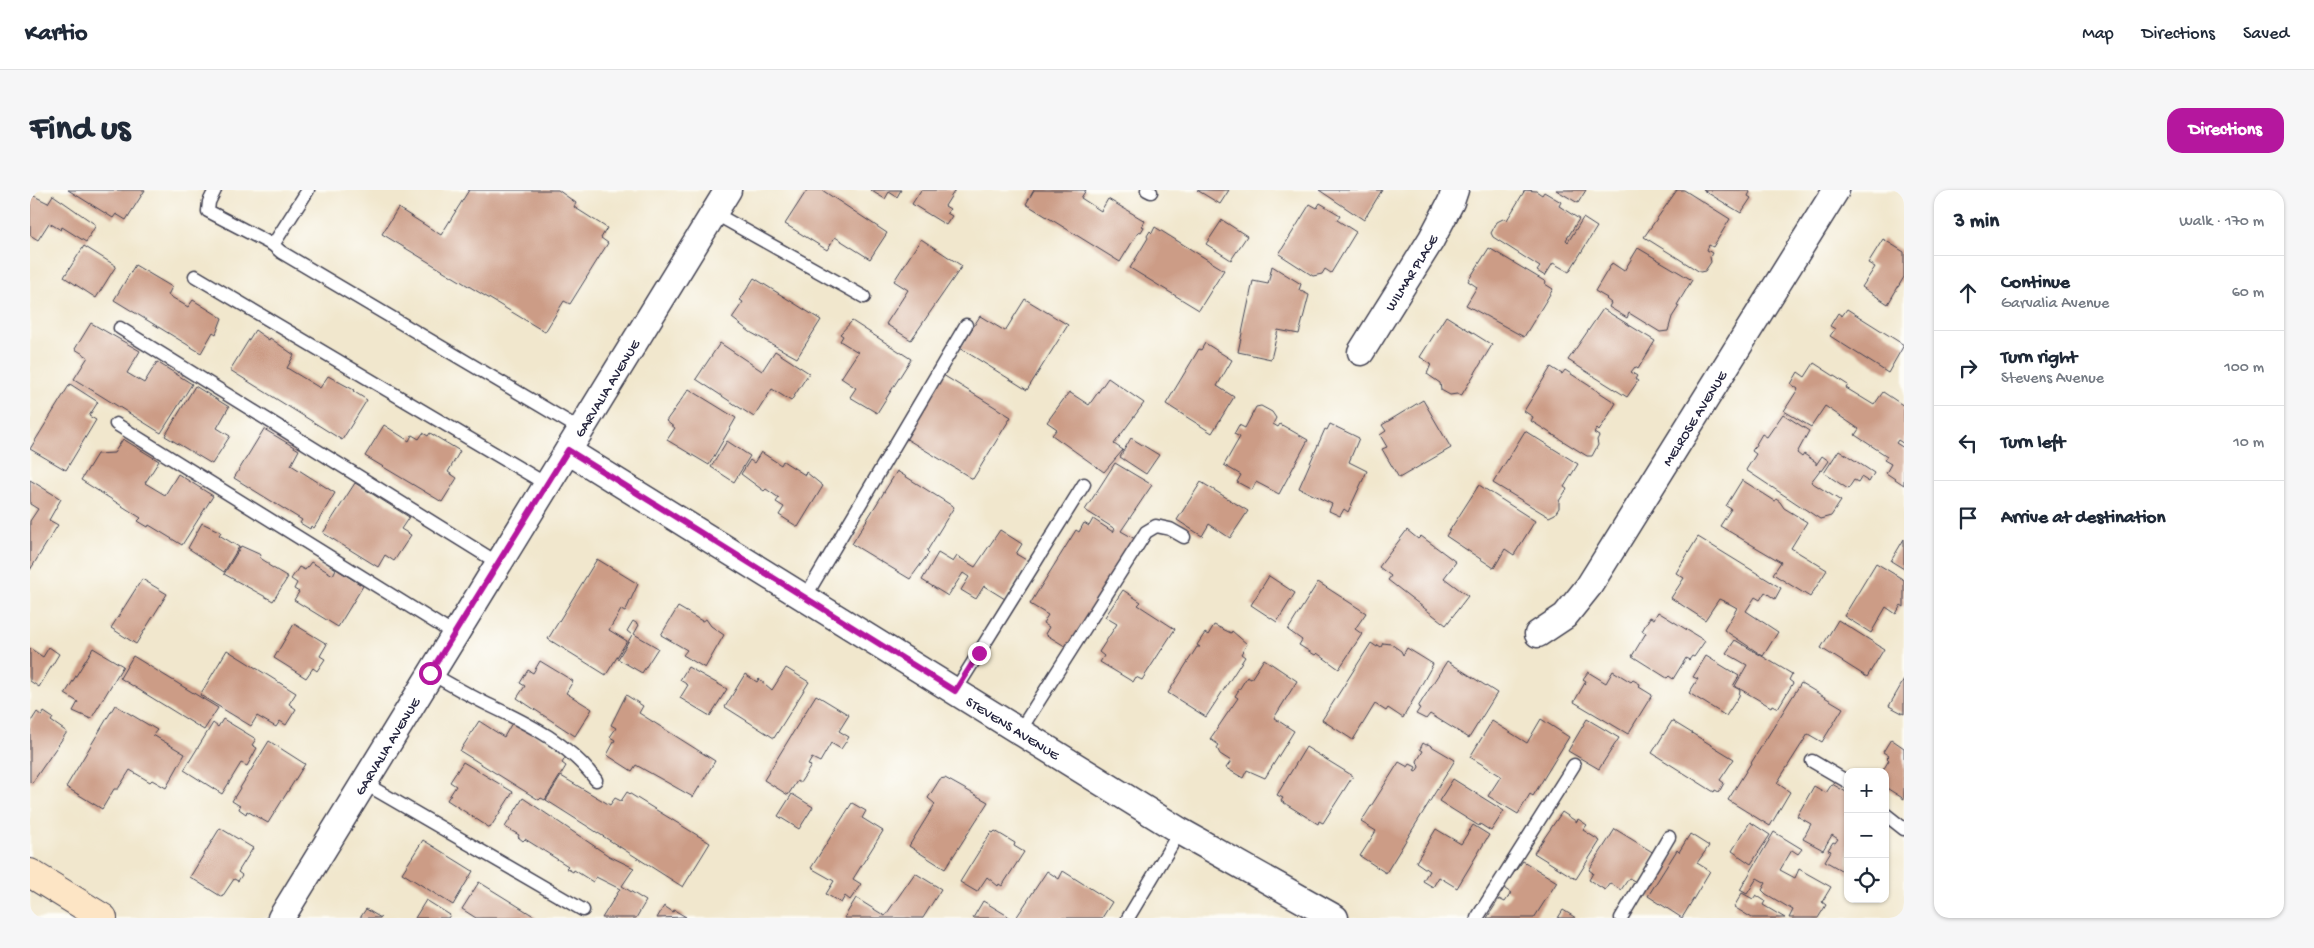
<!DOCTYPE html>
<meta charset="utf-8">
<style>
body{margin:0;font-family:"Gochi Hand",sans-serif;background:#f6f6f7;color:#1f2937}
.controls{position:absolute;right:15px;bottom:15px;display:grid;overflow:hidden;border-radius:10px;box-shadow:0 1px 4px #0004}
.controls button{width:45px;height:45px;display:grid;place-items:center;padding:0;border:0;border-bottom:1px solid #e0e1e3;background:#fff;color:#1f2937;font:25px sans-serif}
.stop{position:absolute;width:15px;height:15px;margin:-11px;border:4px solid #b5179e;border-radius:50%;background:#fff}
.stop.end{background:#b5179e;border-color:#fff;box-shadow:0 1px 5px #0008}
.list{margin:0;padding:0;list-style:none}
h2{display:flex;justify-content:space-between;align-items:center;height:65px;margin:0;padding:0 20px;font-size:21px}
h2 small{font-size:16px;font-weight:400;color:#747a83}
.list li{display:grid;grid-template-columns:32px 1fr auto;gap:15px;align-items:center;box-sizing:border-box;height:75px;padding:0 20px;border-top:1px solid #e0e1e3}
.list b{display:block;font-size:19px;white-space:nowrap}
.list p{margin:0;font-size:16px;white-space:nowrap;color:#747a83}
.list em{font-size:16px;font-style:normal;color:#747a83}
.icon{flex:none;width:28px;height:28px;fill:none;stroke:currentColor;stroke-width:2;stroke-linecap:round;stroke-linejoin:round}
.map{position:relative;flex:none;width:1874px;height:728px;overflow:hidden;border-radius:15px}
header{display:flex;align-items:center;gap:30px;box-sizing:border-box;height:70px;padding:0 25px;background:#fff;border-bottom:1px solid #e0e1e3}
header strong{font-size:24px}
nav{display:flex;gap:28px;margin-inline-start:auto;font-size:18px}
.intro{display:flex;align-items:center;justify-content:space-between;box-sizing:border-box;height:120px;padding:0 30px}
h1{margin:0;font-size:35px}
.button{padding:12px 22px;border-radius:15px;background:#b5179e;color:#fff;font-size:18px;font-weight:700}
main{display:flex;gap:30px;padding:0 30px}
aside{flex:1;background:#fff;border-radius:15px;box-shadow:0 1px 4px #0004}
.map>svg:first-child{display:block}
.building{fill:#cc9c86}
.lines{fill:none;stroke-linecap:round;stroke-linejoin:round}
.lane-casing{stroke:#414051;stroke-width:15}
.street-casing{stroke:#414051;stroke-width:29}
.secondary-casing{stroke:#414051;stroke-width:30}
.lane{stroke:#fff;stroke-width:12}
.street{stroke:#fff;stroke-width:26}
.secondary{stroke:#fde5c5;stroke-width:28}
.route{stroke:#b5179e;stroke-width:6}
.labels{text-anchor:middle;stroke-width:4;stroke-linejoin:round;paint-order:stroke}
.street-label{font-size:14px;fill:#22223b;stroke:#fdfcf7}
</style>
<header>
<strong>Kartio</strong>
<nav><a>Map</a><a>Directions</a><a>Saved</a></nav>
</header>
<div class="intro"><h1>Find us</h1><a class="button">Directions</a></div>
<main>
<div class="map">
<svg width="1874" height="728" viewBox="0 0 1874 728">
<rect width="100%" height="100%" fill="#fdfcf7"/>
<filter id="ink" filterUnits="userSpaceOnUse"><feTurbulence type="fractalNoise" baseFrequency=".02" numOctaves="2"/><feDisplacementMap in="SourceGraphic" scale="10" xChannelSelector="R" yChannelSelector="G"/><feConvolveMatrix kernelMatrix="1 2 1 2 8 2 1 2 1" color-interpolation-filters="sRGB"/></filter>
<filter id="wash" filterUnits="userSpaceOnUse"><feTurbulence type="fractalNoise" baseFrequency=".0096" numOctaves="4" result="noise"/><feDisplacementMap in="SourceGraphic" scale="20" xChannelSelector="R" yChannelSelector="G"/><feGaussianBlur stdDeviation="1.12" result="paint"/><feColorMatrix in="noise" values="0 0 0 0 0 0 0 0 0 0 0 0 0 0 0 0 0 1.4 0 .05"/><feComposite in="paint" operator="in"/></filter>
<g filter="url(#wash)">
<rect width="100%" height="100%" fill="#f1e7cd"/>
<g id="blocks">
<path class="building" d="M38,0H115L96,30L86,24L83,28Z
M439,0H528L546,13L544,17L577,38L571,48L578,53L540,114L534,111L515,142L352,44L368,18L411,45Z
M777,0H792L857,43L840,69L805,47L797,60L755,34Z
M840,0H871L867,7L859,2L855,9Z
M891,0H925L915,16L920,19L917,23L922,26L916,35L882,14Z
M1004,0H1056L1051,8L1071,21L1078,9L1115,31L1112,36L1114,37L1111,42L1109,41L1090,72L996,14Z
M1167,0H1199L1190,14Z
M1289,0H1352L1334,30Z
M1495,0L1506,1L1512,5L1514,2L1531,12L1529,16L1549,29L1536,50L1538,52L1553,28L1567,37L1539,82L1523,73L1515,86L1507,81L1510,77L1463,47L1461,43L1467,32L1475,28L1477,30Z
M1526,0H1556L1548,13Z
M1647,0H1654L1700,29L1683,57L1679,55L1677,60L1682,63L1680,67L1681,72L1675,81L1670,82L1614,47Z
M1673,0H1717L1720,2L1718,6L1721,8L1711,23Z
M0,4L18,13L23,5L66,35L56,52L32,37L31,40L19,33L8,50L0,45Z
M1290,13L1310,25L1307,30L1326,42L1301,83L1295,79L1292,84L1283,86L1249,64L1280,14L1287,18Z
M1192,30L1217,46L1201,70L1176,54Z
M1125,37L1194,80L1169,120L1100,78L1118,48L1117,46L1120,41L1122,43Z
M891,49L932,76L881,150L856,134L878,100L864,91Z
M1853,49L1874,62V87L1858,114L1832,97L1845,77L1838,73Z
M54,56L86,76L66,108L34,87Z
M1459,58L1516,92L1515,94L1523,99L1494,147L1436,115L1447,97L1438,91Z
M1608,58L1662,90L1647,115L1649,116L1642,127L1638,141L1630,142L1599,123L1597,128L1579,117L1581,113L1576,109L1577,108L1565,101L1582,73L1594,81Z
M105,75L142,97L138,105L158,117L163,110L192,128L186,144L183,142L171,163L84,110Z
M1242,76L1271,94L1269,100L1279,105L1269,144L1248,140L1241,169L1208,162L1223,91L1238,94Z
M724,88L791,130L767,168L720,142L702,128L713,112L710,110Z
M995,109L1038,135L997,200L930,158L950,126L975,141Z
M1573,119L1625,151L1608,179L1605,177L1601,182L1607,186L1605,189L1608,191L1597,207L1538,170Z
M1817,119L1874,155L1858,183L1800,146L1805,139L1800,136L1808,123L1812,126Z
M1416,126L1462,155L1431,206L1427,204L1420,205L1411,200L1410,193L1397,184L1401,174L1390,167Z
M822,131L881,169L847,223L820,207L826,198L811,188L828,162L810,151L813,146L810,144Z
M61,133L110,161L97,183L114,193L127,172L162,194L131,243L44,189L58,167L45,159Z
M225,140L239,150L240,148L264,165L257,178L290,198L298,186L324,200L323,201L337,210L312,250L200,180Z
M690,153L732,181L745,161L779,183L761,211L742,199L724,227L666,189Z
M1175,153L1202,170L1187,196L1204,207L1182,243L1136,214L1169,159L1171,160Z
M1784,173L1818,195L1816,198L1844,215L1853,202L1874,216V254L1868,250L1866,253L1874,258V295L1856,283L1861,274L1854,270L1857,266L1825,245L1829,239L1795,216L1781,237L1754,221L1768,199L1761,194L1768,182L1775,187Z
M1521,177L1532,184L1535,180L1586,213L1569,241L1567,239L1564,243L1569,246L1567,250L1568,255L1562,266H1557L1501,231L1503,227L1494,221Z
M913,185L981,227L943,289L875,248Z
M1078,188L1114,213L1084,254L1093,260L1074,282L1022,245L1027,239L1017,232L1039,202L1059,215Z
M40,194L68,212L59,226L66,230L36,280L0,259Z
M165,196L199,217L187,238L200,246L182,274L135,246Z
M659,199L706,228L679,275L637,250L645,238L636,231Z
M1393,210L1421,258L1369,288L1352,259L1357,257L1350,245L1356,241L1352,235Z
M1231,216L1242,222L1246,228L1243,234L1248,237L1250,234L1278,250L1249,304L1226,292L1222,300L1207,292L1211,285L1194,275L1210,247L1204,244L1209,235L1215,238L1226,217Z
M1753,224L1779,241L1767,263L1772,267L1774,264L1786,272V275L1792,266L1799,271L1792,281L1790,280L1781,292L1811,311L1801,326L1790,329L1716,280L1726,264L1722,261L1732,244L1737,247Z
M1300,234L1329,248L1319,272L1337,281L1318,322L1314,319L1310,326L1299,321L1302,314L1269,298L1295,239L1297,240Z
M354,235L379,251L382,245L389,249L393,243L398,246L400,243L430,261L418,282L427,288L412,312L335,266Z
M234,239L269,260L261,275L305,303L284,338L281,336L280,339L270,333L272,330L204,288Z
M1495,241L1548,274L1534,297L1537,299L1529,311V318L1525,324L1519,327L1463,293Z
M1101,248L1129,265L1116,284L1090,267Z
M93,249L129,271L115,293L135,305L148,284L183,306L152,355L119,335L118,337L108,331L111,328L51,290L67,264L84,263Z
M697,251L720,266L704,292L681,277Z
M1809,260L1844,283L1839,292L1831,287L1828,292L1824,290L1818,299L1794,283Z
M731,262L751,275L753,271L775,285L776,282L793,296L768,337L749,325L754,317L746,312L749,308L736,299L734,301L711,284L720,270L724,273Z
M1085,273L1122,295L1091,341L1105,349L1038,458L1015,444L1019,437L1013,433L1018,425L1000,414L1046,340L1049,342L1054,333L1059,336L1063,329L1083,342L1085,339L1055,320Z
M867,281L924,317L897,361L899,363L880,389L822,354Z
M0,290L31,309L19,330L28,335L0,380V331L8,319L0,314Z
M1712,290L1745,311L1746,309L1750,312L1754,318L1777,332L1761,358L1797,380L1780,407L1743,384L1751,372L1690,336L1701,319L1696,316Z
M1171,292L1218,321L1200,348L1179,334L1172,346L1147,330Z
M325,293L379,327L371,339L381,345L364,371L355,365L348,377L293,343Z
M1449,295L1505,331L1484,365L1475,359L1464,378L1416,346Z
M172,333L191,342L189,345L209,357L194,382L158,358Z
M970,340L992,354L986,364L998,371L975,409L954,396L946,409L931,400L939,387L933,383L918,406L892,390L908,363L923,372L927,366L945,377Z
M1377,340L1388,349L1391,346L1426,372L1414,388L1438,406L1416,435L1358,390L1361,386L1349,377Z
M1668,347L1751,398L1745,409L1735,402L1730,410L1725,407L1716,421L1748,442L1733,466L1694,440L1707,418L1700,414L1689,409L1675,430L1641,408L1654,388L1646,383Z
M1874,349V379L1861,371Z
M211,356L231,365L230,368L238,373V375L258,387L243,411L194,384Z
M567,369L608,394L595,422L591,420L579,440L597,451L576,485L518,449Z
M281,372L303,385L306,379L333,396L308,437L264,410L269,402L264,399L267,393L261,389L269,377L275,380Z
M1846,373L1874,390V417L1871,415L1866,424L1856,417L1841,443L1814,426Z
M1239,386L1265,403L1247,432L1221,415Z
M112,389L137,404L106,454L81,438Z
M1288,392L1336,423L1325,439L1332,444L1309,479L1287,463L1285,465L1269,455L1272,450L1258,440Z
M1093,400L1111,412L1108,415L1145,439L1112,490L1106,487L1103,492L1070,472L1074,466L1069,462L1087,434L1075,427Z
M648,417L672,431L676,429L681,436L694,445L675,478L653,465L657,460L631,445Z
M1628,422L1675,451L1664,467L1662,466L1659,470L1656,468L1643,489L1639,486L1637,488L1602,466L1616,443L1612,441L1620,427L1624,429Z
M1808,430L1854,459L1837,487L1791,458Z
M603,431L609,435L604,444L628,458L612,483L588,469L602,445L597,441Z
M264,434L297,454L290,466L295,469L287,481L283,478L276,488L244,468Z
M1184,435L1201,443L1202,441L1217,454L1211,464L1215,467L1176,527L1138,503L1167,457H1170L1167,455L1175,443L1178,445Z
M1705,450L1762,484L1759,490L1763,493L1748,518L1742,515L1741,517L1705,496L1717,475L1696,463Z
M1341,453L1347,457L1348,455L1351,457L1353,453L1361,454L1371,461L1373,465L1377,458L1403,474L1373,528L1358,518L1356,521L1345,514L1323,550L1292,530Z
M19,457L29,464L9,497L0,491V460L1,459L13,467Z
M63,458L93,476L61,529L43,521L48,512L35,504Z
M197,460L266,503L259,514L266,519L256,535L250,531L246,537L227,526L221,536L170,505Z
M103,466L188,518L174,540L90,488Z
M1676,466L1709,486L1703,496L1710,500L1709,506L1696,526L1659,503L1668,489L1663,487Z
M1234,469L1267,491L1244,528L1264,541L1235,588L1217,580L1213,588L1196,578L1201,571L1190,564L1187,558L1189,555L1180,549L1208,508L1205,506L1217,487L1221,489Z
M510,471L543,491L536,503L562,519L545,546L487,508L495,496L490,493L498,480L503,483Z
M1417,471L1467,503L1439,548L1400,524L1396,529L1386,524L1390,518L1388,517Z
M658,477L697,499L680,526L650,508L658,495L650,490Z
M756,478L779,492L744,548L695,517L715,484L727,492L729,489L742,500Z
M1583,481L1601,492L1603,490L1610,494L1609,497L1622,505L1598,544L1544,512L1556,491L1553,489L1558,482L1576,493Z
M1874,490V524L1859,516Z
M1771,493L1813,518L1792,552L1778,544L1747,593L1760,602L1740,636L1698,610Z
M596,505L613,516L609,523L685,571L663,607L606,575L602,581L577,565L585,550L580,547L586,538L581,535Z
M786,505L819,525L809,541L819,547L811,559L801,553L790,572L782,568L778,575L781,576L770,593L767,591L758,605L734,590Z
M85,515L127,540L123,545L155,564L136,598L122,590L120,592L100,580L88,599H84L72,619L36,597Z
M7,522L12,526L14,522L23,528L21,531L37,542L2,593L0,592V533Z
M193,529L226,549L222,555L227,558L217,576L211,573L192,604L154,580L183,533L188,537Z
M1511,529L1539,547L1503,606L1500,604L1488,624L1458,606L1471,586L1440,567L1462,531L1497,553Z
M1557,529L1589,548L1569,579L1538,561Z
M449,531L474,547L483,531L537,565L532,573L536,576L515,610L511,608L509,610L430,561Z
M1642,531L1704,569L1690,590L1694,593L1689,602L1685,600L1684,602L1622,563Z
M1861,549L1874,558V609L1855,597V582H1852L1859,570L1857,568L1859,566L1853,562Z
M239,551L275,574L238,633L217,621L216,624L209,619L210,616L202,611Z
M1393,553L1396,555L1398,554L1425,570L1356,683L1330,666L1346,641L1331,632L1369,572L1378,577L1380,574L1386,577L1384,581L1386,582L1389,577L1387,571L1393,561L1390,559Z
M1276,557L1323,586L1293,633L1289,631L1288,634L1251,611L1253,608L1247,605Z
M433,572L483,602L460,638L417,610L426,596L420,592Z
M531,586L580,615L585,608L591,611L597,602L680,653L653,697L516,610Z
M915,588L958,612L915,679L879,656L905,614L898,608L910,589Z
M1423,589L1474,621L1461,641L1450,634L1449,636L1409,611Z
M1802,594L1818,603V623L1816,627L1818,628V684L1795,671L1801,661L1798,660L1803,652L1805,653L1808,649L1802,645L1793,660L1773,649L1781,634L1767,626L1784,596L1796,603Z
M762,604L783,617L769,639L748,626Z
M493,608L579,666L604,678L592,696L616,711L606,728H572L590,699L566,687L563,692L544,680L543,682L536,678L538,676L495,649L493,651L488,647L489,645L475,637Z
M822,613L836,621L832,628L853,641L823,689L831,694L820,710L815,706L811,713L796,704L804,691L781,678Z
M1532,622L1547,632L1548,629L1557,635L1553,640L1570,651L1546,689L1504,663Z
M1720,632L1740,645L1721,674L1702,661Z
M1443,635L1459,645L1427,698L1409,687L1403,697L1393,691L1399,681L1386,672L1406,639L1431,654Z
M190,638L223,658L208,682L212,685L208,691L204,689L192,707L160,687Z
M1585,639L1624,663L1606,692L1599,688L1591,700L1580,693L1575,700L1559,690L1563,683L1559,680Z
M965,641L985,653L984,656L994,662L972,696L969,694L968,696L957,687L947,702L930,692L961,642L963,643Z
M1744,642L1772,659L1768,664L1762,660L1750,680L1765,688L1769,679L1801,697L1792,712L1796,715L1788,728H1759L1763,720L1736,704L1732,700L1736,693L1727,688L1717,704L1710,700Z
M1660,644L1679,656L1667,673L1680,681L1652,728L1618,706L1647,660L1649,662Z
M393,650L443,681L423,715L372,683Z
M1493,671L1527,692L1504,728H1457L1469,709L1475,712L1481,703L1475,699L1474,696Z
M1017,681L1029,689L1033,681L1082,712L1072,728H986Z
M885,683L911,699L893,728H814L826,708L855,726Z
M449,692L507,728H446L432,719Z
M1712,703L1723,709L1726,705L1735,711L1733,715L1755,728H1722L1704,717Z
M396,710L420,725L418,728H385Z
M953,711L978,726L977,728H943Z
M634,716L643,722L644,720L656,727L627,728Z
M336,719L351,728H330Z
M1533,720L1546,728H1528Z"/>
</g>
</g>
<g filter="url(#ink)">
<use href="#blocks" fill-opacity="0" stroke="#414051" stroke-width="1"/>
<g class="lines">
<g class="lane-casing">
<path id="lane" d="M185,0L179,12L178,21L243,55L251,62L550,239
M1117,0L1121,2
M684,23L834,107
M243,55L278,0
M165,86L516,294
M90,138L468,373
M86,234L424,444
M774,409L936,135
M400,483C420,494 440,506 461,516C501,535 539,554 566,590
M925,501L1054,294
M989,542L1116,342L1126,336L1140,339L1154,347
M1782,571L1818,592
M334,593L553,720
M1855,624L1874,639
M1098,728L1150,641
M1447,728L1544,575
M1591,728L1639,647"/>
</g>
<g class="street-casing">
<g id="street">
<path id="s1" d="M1331,162L1401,50L1421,12L1425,0"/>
<path id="s2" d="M538,261L1150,641L1305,728"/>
<path id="s3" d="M1508,444L1535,426L1559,396L1806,0"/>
<path id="s4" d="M251,728L698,0"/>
</g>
</g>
<g class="secondary-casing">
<path id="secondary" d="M0,683L73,728"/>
</g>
<use href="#lane" class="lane"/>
<use href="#street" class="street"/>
<use href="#secondary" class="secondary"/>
</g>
</g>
<g class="lines" filter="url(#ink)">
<path class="route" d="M400,483L538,260L925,501L949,463"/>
</g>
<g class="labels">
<g class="street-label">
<text dy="5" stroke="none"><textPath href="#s1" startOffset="94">WILMAR PLACE</textPath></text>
<text dy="5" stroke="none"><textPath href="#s4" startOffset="622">GARVALIA AVENUE</textPath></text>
<text dy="5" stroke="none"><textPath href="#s3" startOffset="269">MELROSE AVENUE</textPath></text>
<text dy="5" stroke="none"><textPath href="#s2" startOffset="524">STEVENS AVENUE</textPath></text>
<text dy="5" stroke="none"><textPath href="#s4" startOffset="202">GARVALIA AVENUE</textPath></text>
</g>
</g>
</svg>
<div class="controls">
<button>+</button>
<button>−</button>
<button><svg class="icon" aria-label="locate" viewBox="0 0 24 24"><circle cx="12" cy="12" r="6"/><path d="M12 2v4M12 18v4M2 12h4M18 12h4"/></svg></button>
</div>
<div class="stop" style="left:400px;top:483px"></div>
<div class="stop end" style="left:949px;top:463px"></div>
</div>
<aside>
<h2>3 min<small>Walk · 170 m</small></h2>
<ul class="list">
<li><svg class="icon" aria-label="ahead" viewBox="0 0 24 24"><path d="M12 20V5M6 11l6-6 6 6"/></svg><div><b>Continue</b><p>Garvalia Avenue</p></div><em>60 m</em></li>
<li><svg class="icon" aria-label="right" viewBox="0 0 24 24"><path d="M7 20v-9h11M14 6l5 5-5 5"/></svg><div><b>Turn right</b><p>Stevens Avenue</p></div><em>100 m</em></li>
<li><svg class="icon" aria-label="left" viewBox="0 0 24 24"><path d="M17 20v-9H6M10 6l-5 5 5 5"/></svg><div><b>Turn left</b></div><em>10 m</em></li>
<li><svg class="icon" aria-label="arrive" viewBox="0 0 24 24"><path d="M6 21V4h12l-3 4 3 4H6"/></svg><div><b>Arrive at destination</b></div></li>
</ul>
</aside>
</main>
